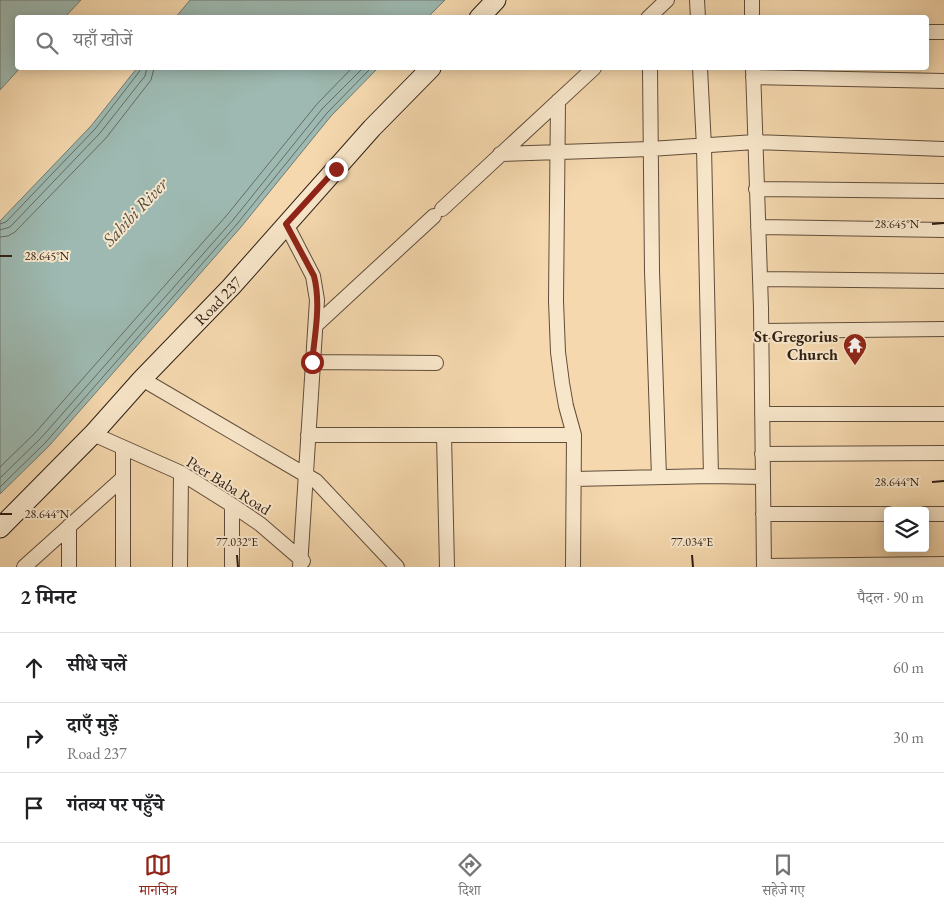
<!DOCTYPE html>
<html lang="hi">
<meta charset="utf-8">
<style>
body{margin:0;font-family:"EB Garamond","Noto Serif Devanagari",serif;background:#f6f6f6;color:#202124}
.controls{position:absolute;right:15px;bottom:15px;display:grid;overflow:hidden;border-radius:5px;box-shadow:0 2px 12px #0003}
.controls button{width:45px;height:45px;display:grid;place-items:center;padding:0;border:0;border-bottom:1px solid #e0e0e0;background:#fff;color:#202124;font:25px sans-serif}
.stop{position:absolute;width:15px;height:15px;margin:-11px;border:4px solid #8f2418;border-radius:50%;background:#fff}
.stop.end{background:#8f2418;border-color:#fff;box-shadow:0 1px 5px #0008}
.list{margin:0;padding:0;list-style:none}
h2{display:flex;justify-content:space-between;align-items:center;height:65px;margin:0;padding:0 20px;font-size:21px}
h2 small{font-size:16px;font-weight:400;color:#757577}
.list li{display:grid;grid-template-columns:32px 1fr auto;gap:15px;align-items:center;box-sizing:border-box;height:70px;padding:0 20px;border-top:1px solid #e0e0e0}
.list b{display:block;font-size:19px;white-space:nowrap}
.list p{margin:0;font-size:16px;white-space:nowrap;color:#757577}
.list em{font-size:16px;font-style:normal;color:#757577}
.icon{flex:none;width:28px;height:28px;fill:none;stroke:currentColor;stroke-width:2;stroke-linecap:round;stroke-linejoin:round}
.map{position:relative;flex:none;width:944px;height:567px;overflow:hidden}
.search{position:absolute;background:#fff;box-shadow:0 2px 12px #0003;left:15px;right:15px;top:15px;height:55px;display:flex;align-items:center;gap:12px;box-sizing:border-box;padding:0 18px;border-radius:5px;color:#757577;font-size:19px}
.sheet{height:275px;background:#fff}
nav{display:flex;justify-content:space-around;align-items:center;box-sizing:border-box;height:70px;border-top:1px solid #e0e0e0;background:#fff;font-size:14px;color:#757577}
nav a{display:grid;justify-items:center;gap:2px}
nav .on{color:#8f2418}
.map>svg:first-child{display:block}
.water{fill:#9db9b1;stroke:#717b73}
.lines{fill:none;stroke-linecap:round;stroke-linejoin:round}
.shore{stroke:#666c63;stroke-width:1}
.street-casing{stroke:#604d3b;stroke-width:16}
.secondary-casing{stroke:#2e1f15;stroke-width:21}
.street{stroke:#f8e6ca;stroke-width:14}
.secondary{stroke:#f8e6ca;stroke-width:19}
.route{stroke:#8f2418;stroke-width:6}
.ticks{fill:none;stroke:#2e1f15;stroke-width:2}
.labels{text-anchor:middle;stroke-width:4;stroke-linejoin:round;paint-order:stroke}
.street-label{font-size:16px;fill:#2e1f15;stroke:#f8e6ca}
.poi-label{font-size:16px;font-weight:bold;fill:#2e1f15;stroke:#f8e6ca;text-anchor:end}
.water-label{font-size:18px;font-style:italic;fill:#4f4d44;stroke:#f8e6ca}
.ticks-label{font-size:12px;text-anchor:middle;fill:#2e1f15;stroke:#f8e6ca;stroke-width:4;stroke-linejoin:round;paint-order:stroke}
</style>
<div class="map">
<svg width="944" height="567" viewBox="0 0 944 567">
<rect width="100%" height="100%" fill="#f5d8ae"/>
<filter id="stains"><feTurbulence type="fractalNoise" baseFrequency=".004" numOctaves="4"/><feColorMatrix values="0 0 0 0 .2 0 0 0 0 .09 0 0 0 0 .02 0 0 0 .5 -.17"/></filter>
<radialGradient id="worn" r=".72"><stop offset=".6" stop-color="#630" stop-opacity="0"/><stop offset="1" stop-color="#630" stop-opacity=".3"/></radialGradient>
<path class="water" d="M0,0H81L65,17L18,18V68H20L0,90Z
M190,0H445L428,17H176Z
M137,68H378L331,116L241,227L49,446L0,494V221L91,126Z"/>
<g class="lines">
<path class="shore" d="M0,224L6,222L95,129L139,72L141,68
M0,230L10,227L100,133L145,76L147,68
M0,237L8,236L15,232L106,138L151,80L154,68
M0,467L35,433L137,317L227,215L317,104L352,68
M0,478L41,438L233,220L322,109L363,68
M0,487L45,443L237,224L327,113L371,68"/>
<g class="street-casing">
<path id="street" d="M697,0L698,18
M648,18L667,0
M752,18V0
M926,32H944
M650,68L652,271L659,477
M700,68L704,147L711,476
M753,68L761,308L764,567
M753,77L944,81
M558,101L556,301L558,352L562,383L566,406L574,435L573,567
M500,154L650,149L755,142L944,149
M756,189L944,191
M442,209L594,68
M286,224L313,276L317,300L300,567
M758,227L944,230
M760,279L944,281
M316,325L434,216
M761,331L944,329
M312,362L436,363
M142,379L316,481L397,567
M762,414H944
M93,434L181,473L232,505L260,524L303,561
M308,435H574
M444,435L447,567
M762,454L944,453
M574,479L711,476L763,477
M763,514H888
M925,514H944
M69,526V567
M764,566L944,564
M24,567L123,478
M123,567V449
M180,567L181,473
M232,567V505"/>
</g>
<g class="secondary-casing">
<g id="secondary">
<path d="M479,18L496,0"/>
<path id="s1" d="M0,528L93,434L142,379L231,287L372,128L431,68"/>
</g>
</g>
<use href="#street" class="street"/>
<use href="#secondary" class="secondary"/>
</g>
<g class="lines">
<path class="route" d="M312,362C315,334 321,303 314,276L286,224L336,169"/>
</g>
<path class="ticks" d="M932,224L944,223M0,256H12M932,482L944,481M0,514H12M237,555L238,567M692,555L693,567"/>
<defs>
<g id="temple-pin" transform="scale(1.25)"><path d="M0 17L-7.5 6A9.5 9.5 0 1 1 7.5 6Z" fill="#8f2418" stroke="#f8e6ca"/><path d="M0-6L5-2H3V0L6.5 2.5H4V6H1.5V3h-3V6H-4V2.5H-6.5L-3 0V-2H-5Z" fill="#fff"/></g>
</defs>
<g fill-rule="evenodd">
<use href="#temple-pin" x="855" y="345"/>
</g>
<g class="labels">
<g class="street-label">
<text dy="6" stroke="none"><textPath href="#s1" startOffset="315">Road 237</textPath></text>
<text transform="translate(229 485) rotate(32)" y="6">Peer Baba Road</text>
</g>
<g class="poi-label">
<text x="838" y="342">St Gregorius<tspan x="838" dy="18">Church</tspan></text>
</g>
<g class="water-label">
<text transform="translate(135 212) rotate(-47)" y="6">Sahibi River</text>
</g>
</g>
<g class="ticks-label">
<text x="897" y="228">28.645°N</text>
<text x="47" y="260">28.645°N</text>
<text x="897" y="486">28.644°N</text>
<text x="47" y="518">28.644°N</text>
<text x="237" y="546">77.032°E</text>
<text x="692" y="546">77.034°E</text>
</g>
<rect width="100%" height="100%" filter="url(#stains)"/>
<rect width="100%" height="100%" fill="url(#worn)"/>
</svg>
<div class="controls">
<button><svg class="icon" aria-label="layers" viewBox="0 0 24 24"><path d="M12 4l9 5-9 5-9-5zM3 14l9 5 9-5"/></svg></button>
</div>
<div class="stop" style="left:312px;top:362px"></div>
<div class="stop end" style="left:336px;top:169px"></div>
<div class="search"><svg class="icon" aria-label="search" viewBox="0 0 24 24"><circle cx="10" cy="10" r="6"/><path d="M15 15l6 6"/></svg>यहाँ खोजें</div>
</div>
<section class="sheet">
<h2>2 मिनट<small>पैदल · 90 m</small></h2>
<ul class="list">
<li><svg class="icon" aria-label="ahead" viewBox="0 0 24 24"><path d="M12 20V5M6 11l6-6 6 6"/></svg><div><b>सीधे चलें</b></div><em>60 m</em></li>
<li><svg class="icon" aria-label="right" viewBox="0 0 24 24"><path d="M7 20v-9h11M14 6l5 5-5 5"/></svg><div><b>दाएँ मुड़ें</b><p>Road 237</p></div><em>30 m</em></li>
<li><svg class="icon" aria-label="arrive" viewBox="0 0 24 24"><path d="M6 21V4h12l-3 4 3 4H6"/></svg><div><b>गंतव्य पर पहुँचे</b></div></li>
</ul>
</section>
<nav>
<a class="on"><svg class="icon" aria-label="map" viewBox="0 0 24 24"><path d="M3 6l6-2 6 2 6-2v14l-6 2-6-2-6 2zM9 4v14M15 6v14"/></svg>मानचित्र</a>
<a><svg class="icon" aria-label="directions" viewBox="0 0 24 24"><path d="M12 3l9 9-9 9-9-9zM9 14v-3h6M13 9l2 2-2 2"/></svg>दिशा</a>
<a><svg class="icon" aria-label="saved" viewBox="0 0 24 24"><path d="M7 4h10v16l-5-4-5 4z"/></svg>सहेजे गए</a>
</nav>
